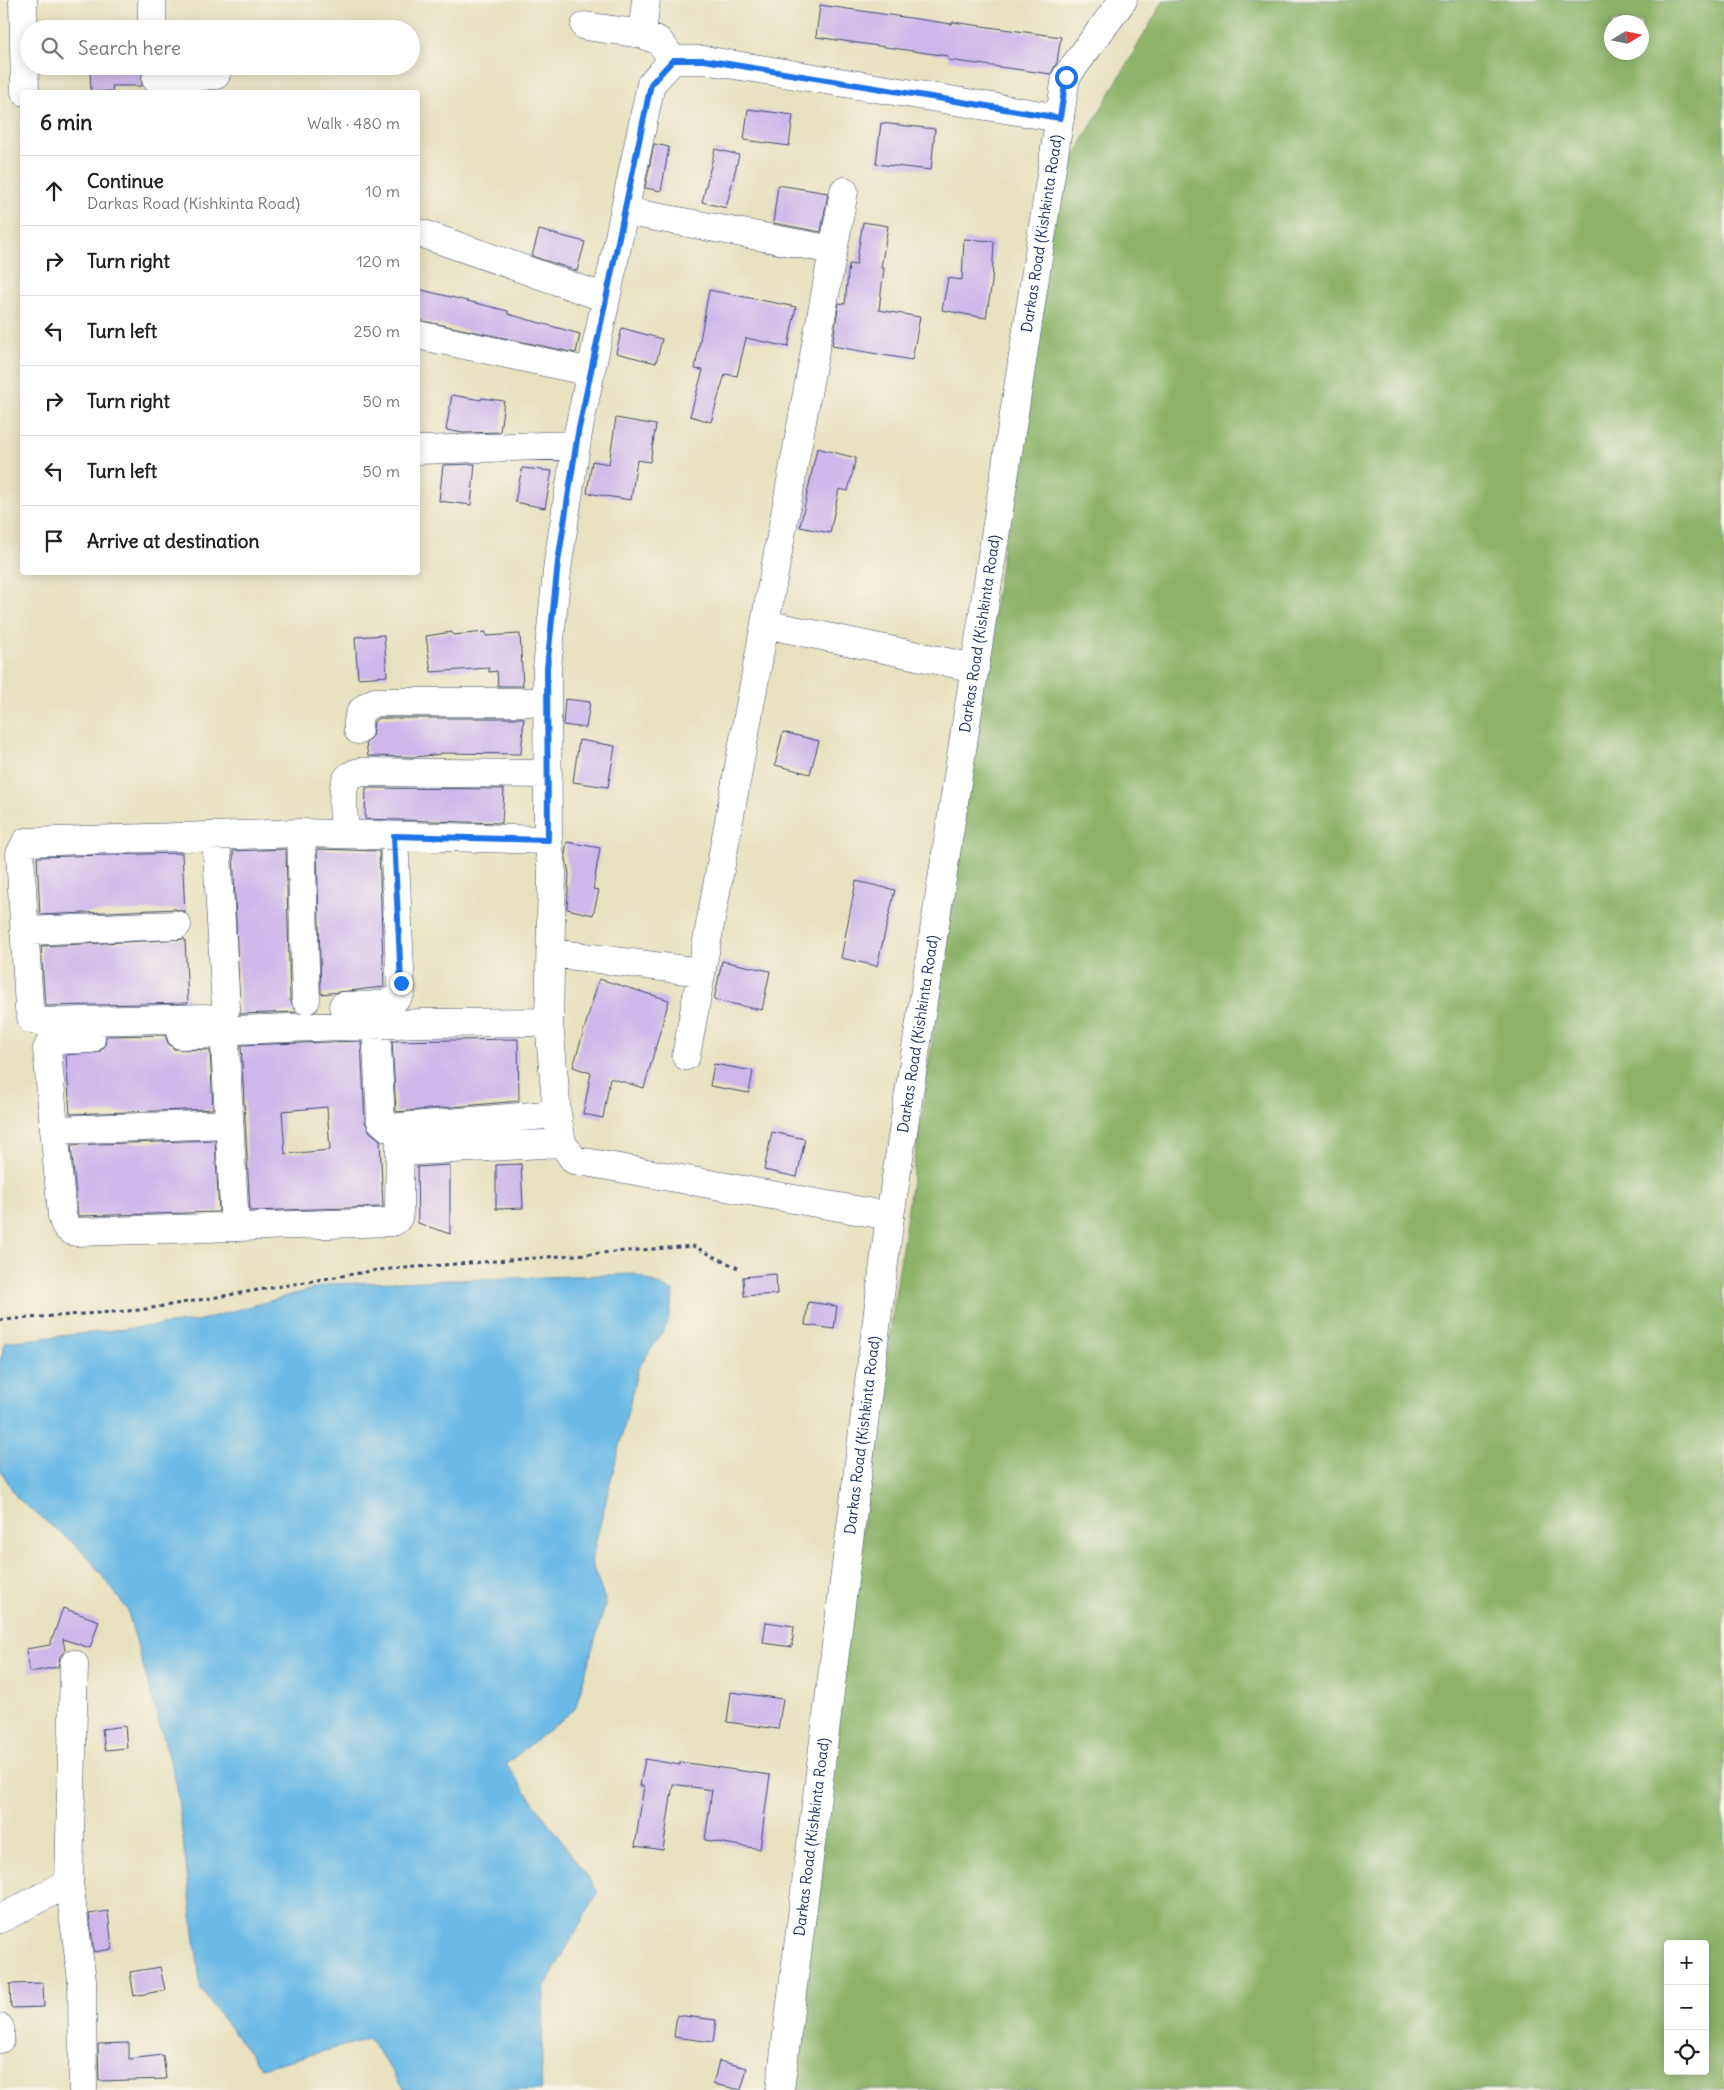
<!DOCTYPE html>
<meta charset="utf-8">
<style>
body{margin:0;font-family:Delius,sans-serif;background:#f6f6f6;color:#222}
.controls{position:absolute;right:15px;bottom:15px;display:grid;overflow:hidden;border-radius:5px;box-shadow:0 2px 12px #0003}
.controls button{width:45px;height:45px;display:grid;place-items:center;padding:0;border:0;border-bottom:1px solid #e0e0e0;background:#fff;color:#222;font:25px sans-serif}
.compass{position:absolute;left:1604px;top:15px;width:45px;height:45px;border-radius:50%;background:#fff;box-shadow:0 2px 12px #0003;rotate:80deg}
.stop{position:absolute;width:15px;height:15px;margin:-11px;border:4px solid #1a73e8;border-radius:50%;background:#fff}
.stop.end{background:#1a73e8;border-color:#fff;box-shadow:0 1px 5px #0008}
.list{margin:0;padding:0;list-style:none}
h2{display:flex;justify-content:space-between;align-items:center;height:65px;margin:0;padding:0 20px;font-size:21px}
h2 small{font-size:16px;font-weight:400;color:#767676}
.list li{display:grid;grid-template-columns:32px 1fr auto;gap:15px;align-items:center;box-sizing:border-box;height:70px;padding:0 20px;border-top:1px solid #e0e0e0}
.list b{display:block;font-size:19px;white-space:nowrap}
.list p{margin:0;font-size:16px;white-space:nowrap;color:#767676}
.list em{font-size:16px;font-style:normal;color:#767676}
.icon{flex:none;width:28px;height:28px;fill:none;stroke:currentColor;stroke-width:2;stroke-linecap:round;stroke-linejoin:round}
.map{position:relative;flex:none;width:1724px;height:2090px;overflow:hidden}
.search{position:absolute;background:#fff;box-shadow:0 2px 12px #0003;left:20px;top:20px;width:400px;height:55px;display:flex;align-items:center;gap:12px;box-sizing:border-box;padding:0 18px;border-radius:28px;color:#767676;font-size:19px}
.panel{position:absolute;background:#fff;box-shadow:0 2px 12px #0003;left:20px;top:90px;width:400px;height:485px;border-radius:5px}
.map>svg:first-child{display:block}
.forest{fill:#8cb369;stroke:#547164;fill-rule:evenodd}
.water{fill:#6abae5;stroke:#4274a2}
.building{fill:#ceb7eb;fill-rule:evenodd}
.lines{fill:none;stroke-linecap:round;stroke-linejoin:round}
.minor-casing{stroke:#3a4a6d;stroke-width:29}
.major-casing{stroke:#3a4a6d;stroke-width:29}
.path{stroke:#3a4a6d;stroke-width:3;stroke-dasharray:4 4;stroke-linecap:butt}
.minor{stroke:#fff;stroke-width:28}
.major{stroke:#fff;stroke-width:28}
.route{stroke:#1a73e8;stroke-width:6}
.labels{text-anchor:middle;stroke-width:4;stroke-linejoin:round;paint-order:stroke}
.street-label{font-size:15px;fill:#1b2f5e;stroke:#f7f3e8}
</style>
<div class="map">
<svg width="1724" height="2090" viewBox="0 0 1724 2090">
<rect width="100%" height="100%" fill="#f7f3e8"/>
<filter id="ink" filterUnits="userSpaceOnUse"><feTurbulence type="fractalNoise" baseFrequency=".02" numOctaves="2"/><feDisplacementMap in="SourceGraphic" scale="10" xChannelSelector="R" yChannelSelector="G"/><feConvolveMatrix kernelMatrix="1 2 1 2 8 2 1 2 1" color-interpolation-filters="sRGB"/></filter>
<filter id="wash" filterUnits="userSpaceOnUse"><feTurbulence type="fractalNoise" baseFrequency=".0096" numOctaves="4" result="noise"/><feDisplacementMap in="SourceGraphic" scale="20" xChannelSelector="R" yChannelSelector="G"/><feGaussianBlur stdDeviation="1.12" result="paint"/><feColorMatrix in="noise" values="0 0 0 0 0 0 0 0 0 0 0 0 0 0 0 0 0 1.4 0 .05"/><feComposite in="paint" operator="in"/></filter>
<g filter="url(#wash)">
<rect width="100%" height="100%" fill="#e8e1bf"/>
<path class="forest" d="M1164,0H1724V2090H785L863,1519L1055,188ZM1612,22H1642V52H1612ZM1668,1944H1705V2071H1668Z"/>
<path class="water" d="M635,1274L674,1292L667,1325L638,1369L591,1562L606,1602L575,1709L506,1764L598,1892L544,1988L541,2090H405L369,2039L261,2068L201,1990L176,1782L127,1609L85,1553L17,1498L0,1469V1360L6,1342L197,1321L331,1284Z"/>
<g id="blocks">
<path class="building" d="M820,5L952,24L953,22L1061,37L1057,62L1051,74L948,60V56L816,37Z
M90,66H147L142,73V86H112L113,91L91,92Z
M748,109L793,115L789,146L744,140Z
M881,123L935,129L931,170L876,164Z
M654,144L669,147L661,191L645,188Z
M715,149L739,155L726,208L702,202Z
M778,185L828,193L821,232L773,223Z
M863,222L888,226L881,268H884L879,310L920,317L912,360L832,346L839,303L845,304L849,264L856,265Z
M539,230L585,242L577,271L532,256Z
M964,239L994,241L992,282L986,318L942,310L948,278L962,280Z
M418,289L508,311V314L580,334L576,353L418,320Z
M709,290L796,307L788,347L746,338L737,376L725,374L711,422L690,416L703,370L695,369Z
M622,328L662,339L656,363L616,353Z
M452,395L481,400L482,398L504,401L500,432L463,433L446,430Z
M616,418L656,425L650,462L637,460L631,500L587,493L592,461L609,464Z
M817,448L856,458L848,491L839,489L830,533L800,527Z
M475,464L471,505L439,501L443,465Z
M522,468L552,471L545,508L515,502Z
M452,632L453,635L486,632V636L520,634L523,686H498L497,671L489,672V668L431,672L426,636Z
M384,635L387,676L358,678L355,637Z
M565,699L590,702L586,728L563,725Z
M379,718H524L521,754L441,753V754L415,757L368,756L366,743L372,737L374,721Z
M783,732L819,741L810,774L775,765Z
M579,740L615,746L608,787L573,782Z
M366,788L504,789L502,823L365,819Z
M567,842L600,848L593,889L599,890L593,915L567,909L569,874L565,853Z
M286,849L290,1000L297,1012L240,1014L233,851Z
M317,849L379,851L384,987L321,994Z
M182,853L185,912L176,909L40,915L37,857Z
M856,881L895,890L877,966L841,958Z
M185,939L188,1003L45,1006L41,946Z
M722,961L770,971L762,1010L714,1000Z
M599,979L669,1000L644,1088L610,1078L603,1118L583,1114L591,1073L573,1067Z
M165,1035L168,1043L174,1049L210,1050L213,1109L70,1114L66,1055L99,1052L105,1046L106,1036Z
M518,1039L519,1101L396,1112L392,1041Z
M361,1041L365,1122L370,1132L380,1140L383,1207L250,1211L241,1045ZM327,1107L330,1150L285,1154L282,1111Z
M714,1064L753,1071L749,1093L710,1086Z
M772,1132L805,1139L797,1177L764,1170Z
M215,1140L219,1212L78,1216L71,1145Z
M521,1164L523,1208L496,1209V1165Z
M450,1165V1234L418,1223L417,1167Z
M776,1274L777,1294L744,1296L743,1277Z
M808,1302L837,1306L834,1329L805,1325Z
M63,1608L99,1621L90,1648L63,1639L65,1651L60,1656L58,1667L30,1672L26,1649L50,1645Z
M766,1622L794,1626L792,1647L763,1643Z
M731,1692L783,1699L778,1729L727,1722Z
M125,1726L127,1748L105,1750L102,1729Z
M645,1759L680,1765V1762L770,1775L760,1849L705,1840L712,1790L673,1784L663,1850L635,1846L644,1786H640Z
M108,1911L112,1949L94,1952L89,1914Z
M160,1967L165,1990L134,1996L130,1972Z
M43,1983L44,2007L11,2008L10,1984Z
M677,2015L716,2020L713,2042L674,2037Z
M129,2043V2059L163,2055L166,2079L99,2081L98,2044Z
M719,2061L747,2068L741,2090L713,2084Z"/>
</g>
</g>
<g filter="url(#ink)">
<use href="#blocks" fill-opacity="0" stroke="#3a4a6d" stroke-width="1"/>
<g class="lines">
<g class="minor-casing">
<path id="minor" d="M23,0L25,92
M585,26L642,34L659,41L673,60
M152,29V0
M642,34L646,0
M156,79L216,75
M624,211L833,250
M423,234L606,298
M418,335L591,372
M418,450L576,445
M765,624L975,668
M358,730C357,714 360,709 375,702H547
M301,833L306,1000
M345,834C344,822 341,791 346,780C349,775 355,773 360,772L548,774
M216,836L226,1008
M24,931L177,925
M552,953L701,972
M343,1006C360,1005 393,1010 401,991L394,836
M207,1018L46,1022L32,1020L29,1008L20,854L26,842L301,833L548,840
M376,1025L381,1121L389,1128L557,1114
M181,1035L226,1034
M91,1039L57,1040L50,1043L47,1049L62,1216C65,1226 66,1230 76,1232L393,1222L398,1218L399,1212L400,1128
M686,1056L844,191
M54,1130L229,1124
M416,1151L562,1143
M890,1216L574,1160L562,1143L557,1114L549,1022L552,872L548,840L547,668L558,562L578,433L651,84L673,60H704L1060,118
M235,1227L225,1044L226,1034L235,1030L424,1023L549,1022
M69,1883L82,1980L83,2090
M0,1919L69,1883L74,1664
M0,2028V2039"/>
</g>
<g class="major-casing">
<g id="major">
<path id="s1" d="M780,2090L890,1216L1066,77L1123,0"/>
</g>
</g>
<path class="path" d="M0,1320L140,1310L377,1270L693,1246L738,1268"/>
<use href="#minor" class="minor"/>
<use href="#major" class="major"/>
</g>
</g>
<g class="lines" filter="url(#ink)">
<path class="route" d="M401,983L394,836L548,840L547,668L558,562L578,433L651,84L673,60H704L1060,118L1066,77"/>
</g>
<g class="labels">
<g class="street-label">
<text dy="5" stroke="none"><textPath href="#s1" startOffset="1875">Darkas Road (Kishkinta Road)</textPath></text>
<text dy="5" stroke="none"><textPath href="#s1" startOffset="1470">Darkas Road (Kishkinta Road)</textPath></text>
<text dy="5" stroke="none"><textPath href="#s1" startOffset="1065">Darkas Road (Kishkinta Road)</textPath></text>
<text dy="5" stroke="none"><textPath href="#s1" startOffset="660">Darkas Road (Kishkinta Road)</textPath></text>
<text dy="5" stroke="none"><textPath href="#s1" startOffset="255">Darkas Road (Kishkinta Road)</textPath></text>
</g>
</g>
</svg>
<div class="controls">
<button>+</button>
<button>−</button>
<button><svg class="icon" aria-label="locate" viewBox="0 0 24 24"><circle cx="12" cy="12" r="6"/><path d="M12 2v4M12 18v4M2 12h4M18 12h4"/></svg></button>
</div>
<svg class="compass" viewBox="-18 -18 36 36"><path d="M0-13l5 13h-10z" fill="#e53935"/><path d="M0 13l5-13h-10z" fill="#767676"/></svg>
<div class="stop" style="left:1066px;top:77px"></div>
<div class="stop end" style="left:401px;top:983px"></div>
<div class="search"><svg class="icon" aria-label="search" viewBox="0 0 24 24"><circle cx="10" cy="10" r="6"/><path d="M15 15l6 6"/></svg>Search here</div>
<section class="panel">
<h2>6 min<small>Walk · 480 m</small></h2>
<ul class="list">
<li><svg class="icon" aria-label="ahead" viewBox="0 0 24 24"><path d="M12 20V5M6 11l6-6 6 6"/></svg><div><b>Continue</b><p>Darkas Road (Kishkinta Road)</p></div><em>10 m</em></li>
<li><svg class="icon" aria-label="right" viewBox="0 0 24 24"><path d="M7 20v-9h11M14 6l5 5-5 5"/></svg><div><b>Turn right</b></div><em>120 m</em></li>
<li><svg class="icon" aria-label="left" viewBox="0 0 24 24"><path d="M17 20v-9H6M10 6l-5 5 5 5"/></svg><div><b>Turn left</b></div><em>250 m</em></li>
<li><svg class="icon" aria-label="right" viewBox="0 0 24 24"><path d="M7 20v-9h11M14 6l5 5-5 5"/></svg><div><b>Turn right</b></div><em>50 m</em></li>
<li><svg class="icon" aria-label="left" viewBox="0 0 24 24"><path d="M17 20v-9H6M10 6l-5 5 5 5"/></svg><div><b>Turn left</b></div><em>50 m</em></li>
<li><svg class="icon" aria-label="arrive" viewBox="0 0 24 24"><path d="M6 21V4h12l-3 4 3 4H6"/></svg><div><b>Arrive at destination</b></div></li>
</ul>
</section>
</div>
